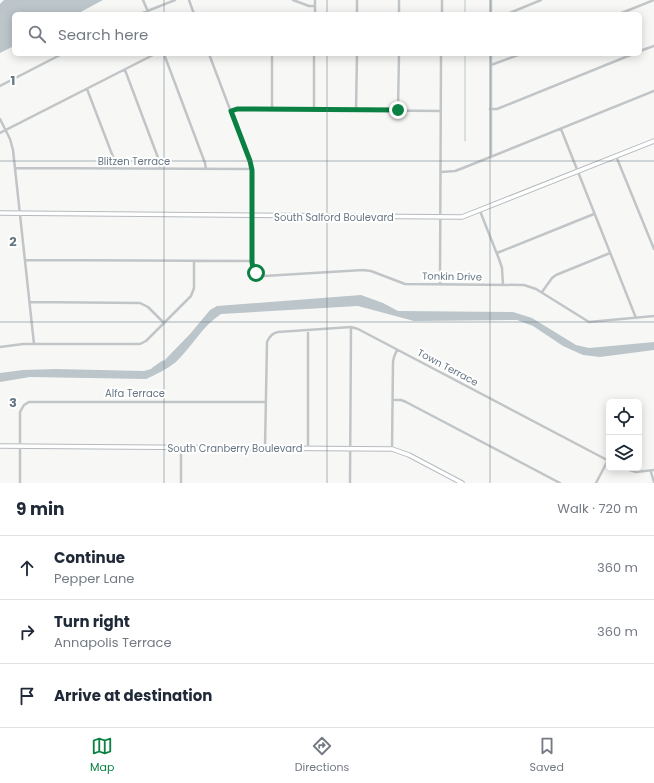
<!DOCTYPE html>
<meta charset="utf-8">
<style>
body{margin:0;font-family:Poppins,sans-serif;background:#f2f2f3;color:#1f2937}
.controls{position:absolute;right:12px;bottom:12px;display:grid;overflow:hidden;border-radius:6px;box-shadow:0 2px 10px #0003}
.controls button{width:36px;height:36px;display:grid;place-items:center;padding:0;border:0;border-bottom:1px solid #e0e1e3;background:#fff;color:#1f2937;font:20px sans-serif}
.stop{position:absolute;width:12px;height:12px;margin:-9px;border:3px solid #0b8043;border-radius:50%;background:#fff}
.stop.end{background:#0b8043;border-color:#fff;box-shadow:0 1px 4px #0008}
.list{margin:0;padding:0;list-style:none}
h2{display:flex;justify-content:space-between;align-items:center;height:52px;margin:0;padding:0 16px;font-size:17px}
h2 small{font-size:13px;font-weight:400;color:#747a83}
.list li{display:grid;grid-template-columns:26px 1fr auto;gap:12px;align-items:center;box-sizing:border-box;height:64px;padding:0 16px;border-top:1px solid #e0e1e3}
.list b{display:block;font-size:15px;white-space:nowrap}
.list p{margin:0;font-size:13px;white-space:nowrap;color:#747a83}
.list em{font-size:13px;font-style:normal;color:#747a83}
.icon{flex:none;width:22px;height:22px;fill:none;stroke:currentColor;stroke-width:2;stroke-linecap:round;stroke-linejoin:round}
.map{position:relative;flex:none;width:654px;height:483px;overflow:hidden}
.search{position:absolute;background:#fff;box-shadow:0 2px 10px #0003;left:12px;right:12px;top:12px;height:44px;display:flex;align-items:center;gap:10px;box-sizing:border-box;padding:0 14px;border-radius:6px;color:#747a83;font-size:15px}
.sheet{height:244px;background:#fff}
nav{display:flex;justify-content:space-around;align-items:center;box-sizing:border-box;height:56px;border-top:1px solid #e0e1e3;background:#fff;font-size:11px;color:#747a83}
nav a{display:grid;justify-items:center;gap:2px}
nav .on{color:#0b8043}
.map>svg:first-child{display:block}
.water{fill:#bbc5ca}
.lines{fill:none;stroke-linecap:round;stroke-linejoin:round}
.stream{stroke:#bbc5ca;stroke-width:1}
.canal{stroke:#bbc5ca;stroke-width:3}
.secondary-casing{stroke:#b5babf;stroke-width:5.5}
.street{stroke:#c1c5c8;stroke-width:2.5}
.secondary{stroke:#fff;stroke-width:3.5}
.route{stroke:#0b8043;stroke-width:5}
.grid{fill:none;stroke:#677785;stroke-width:1;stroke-opacity:0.55}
.labels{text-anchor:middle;stroke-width:4;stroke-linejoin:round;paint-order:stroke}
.street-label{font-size:10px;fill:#677785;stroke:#fff}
.grid-label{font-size:13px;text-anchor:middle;font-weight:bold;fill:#677785;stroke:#fff;stroke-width:4;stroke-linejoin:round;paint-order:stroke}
</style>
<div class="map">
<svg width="654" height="483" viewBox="0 0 654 483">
<rect width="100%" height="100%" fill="#f7f8f5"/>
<path class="water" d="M4,0H103L77,14H14V46L0,53V4Z
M361,295L383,303L398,311L513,312L532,318L576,345L589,348L654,342V350L600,357L583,355L563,346L533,326L517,320L414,321L358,306L221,314C202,326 192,347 176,362C167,369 157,374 146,379L30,377L0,382V373L23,370L55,369L144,371L158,367L190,334L210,310L217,306Z"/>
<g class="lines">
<path class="stream" d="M465,14V0
M465,141V54"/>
<path class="canal" d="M153,369L163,362"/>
<g class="secondary-casing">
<path id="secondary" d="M0,213L462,217L654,141
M0,446L392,449L409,455L462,483"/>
</g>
<path class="street" d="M143,0L149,14
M189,0L194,14
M293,0L309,6H315
M442,0V14
M140,14L175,0
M315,14V0
M357,14V0
M399,14V0
M491,14V0
M507,14L541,0
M619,14L654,0
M640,51L654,46
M164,54L205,163L206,169
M209,54L251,165L253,175L252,261C253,270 256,275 264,276L363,270L371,271L405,284L524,285L536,289L589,322L654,316
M491,54V157
M491,65L521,54
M125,70L160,163V169
M0,86L62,54
M87,89L115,162V168
M272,109V54
M490,109H497L633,54
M314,110V54
M356,110L357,54
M398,110L399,54
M231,111L237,109L441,111
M0,119L10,139L13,150L34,344
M561,129L636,318
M0,133L155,54
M616,156L654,249
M15,168L252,169
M441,172L455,171L463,168L654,91
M480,211L499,259L502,268L503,285
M497,253L594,214
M25,260L252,261
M440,284L441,54
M542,292L552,278L556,275L610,253
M30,302L140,303L148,307L164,323
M0,347L23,344H140L146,341L191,296L194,288V261
M393,400H401L406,402L560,483
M181,448V483
M265,448L267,342C269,337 272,333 278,332L351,327L358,329L609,461
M308,448V330
M392,449L393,362L394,357L397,350
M623,468L636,472L654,470
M651,472L654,482
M20,483V412L24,405L29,402H266
M350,483L351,327
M596,483L608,460"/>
<use href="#secondary" class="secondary"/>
</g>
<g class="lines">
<path class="route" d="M256,273L253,268L252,262V170L250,161L231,111L237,109L398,110"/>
</g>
<path class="grid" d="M164,0V14M327,0V14M490,0V14M164,54V483M327,54V483M490,54V483M0,161H654M0,322H654"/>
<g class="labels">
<g class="street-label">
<text x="134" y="165">Blitzen Terrace</text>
<text x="334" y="221">South Salford Boulevard</text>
<text transform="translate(452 276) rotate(1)" y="4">Tonkin Drive</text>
<text transform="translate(448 367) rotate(28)" y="4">Town Terrace</text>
<text x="135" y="397">Alfa Terrace</text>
<text x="235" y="452">South Cranberry Boulevard</text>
</g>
</g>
<g class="grid-label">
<text x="13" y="85">1</text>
<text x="13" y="246">2</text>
<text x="13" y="407">3</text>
</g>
</svg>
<div class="controls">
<button><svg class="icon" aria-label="locate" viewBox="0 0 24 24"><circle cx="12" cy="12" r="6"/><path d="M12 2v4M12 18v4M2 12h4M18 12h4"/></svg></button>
<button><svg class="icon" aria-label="layers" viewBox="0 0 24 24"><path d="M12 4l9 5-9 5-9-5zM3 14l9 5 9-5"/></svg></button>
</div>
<div class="stop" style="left:256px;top:273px"></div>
<div class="stop end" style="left:398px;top:110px"></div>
<div class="search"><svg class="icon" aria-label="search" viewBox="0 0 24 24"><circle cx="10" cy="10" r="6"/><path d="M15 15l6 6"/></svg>Search here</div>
</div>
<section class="sheet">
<h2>9 min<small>Walk · 720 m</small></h2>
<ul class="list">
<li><svg class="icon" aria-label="ahead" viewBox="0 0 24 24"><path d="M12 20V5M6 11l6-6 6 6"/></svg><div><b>Continue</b><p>Pepper Lane</p></div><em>360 m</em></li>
<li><svg class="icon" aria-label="right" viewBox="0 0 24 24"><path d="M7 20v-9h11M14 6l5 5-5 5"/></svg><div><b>Turn right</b><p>Annapolis Terrace</p></div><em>360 m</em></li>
<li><svg class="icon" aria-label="arrive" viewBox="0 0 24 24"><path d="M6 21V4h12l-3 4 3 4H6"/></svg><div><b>Arrive at destination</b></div></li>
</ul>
</section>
<nav>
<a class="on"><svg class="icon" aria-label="map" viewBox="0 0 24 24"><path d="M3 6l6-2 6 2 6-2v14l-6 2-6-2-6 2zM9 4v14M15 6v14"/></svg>Map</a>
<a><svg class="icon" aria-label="directions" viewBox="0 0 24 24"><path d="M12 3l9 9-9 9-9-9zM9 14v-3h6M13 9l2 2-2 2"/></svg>Directions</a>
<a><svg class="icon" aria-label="saved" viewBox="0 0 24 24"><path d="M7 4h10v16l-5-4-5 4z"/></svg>Saved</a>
</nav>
